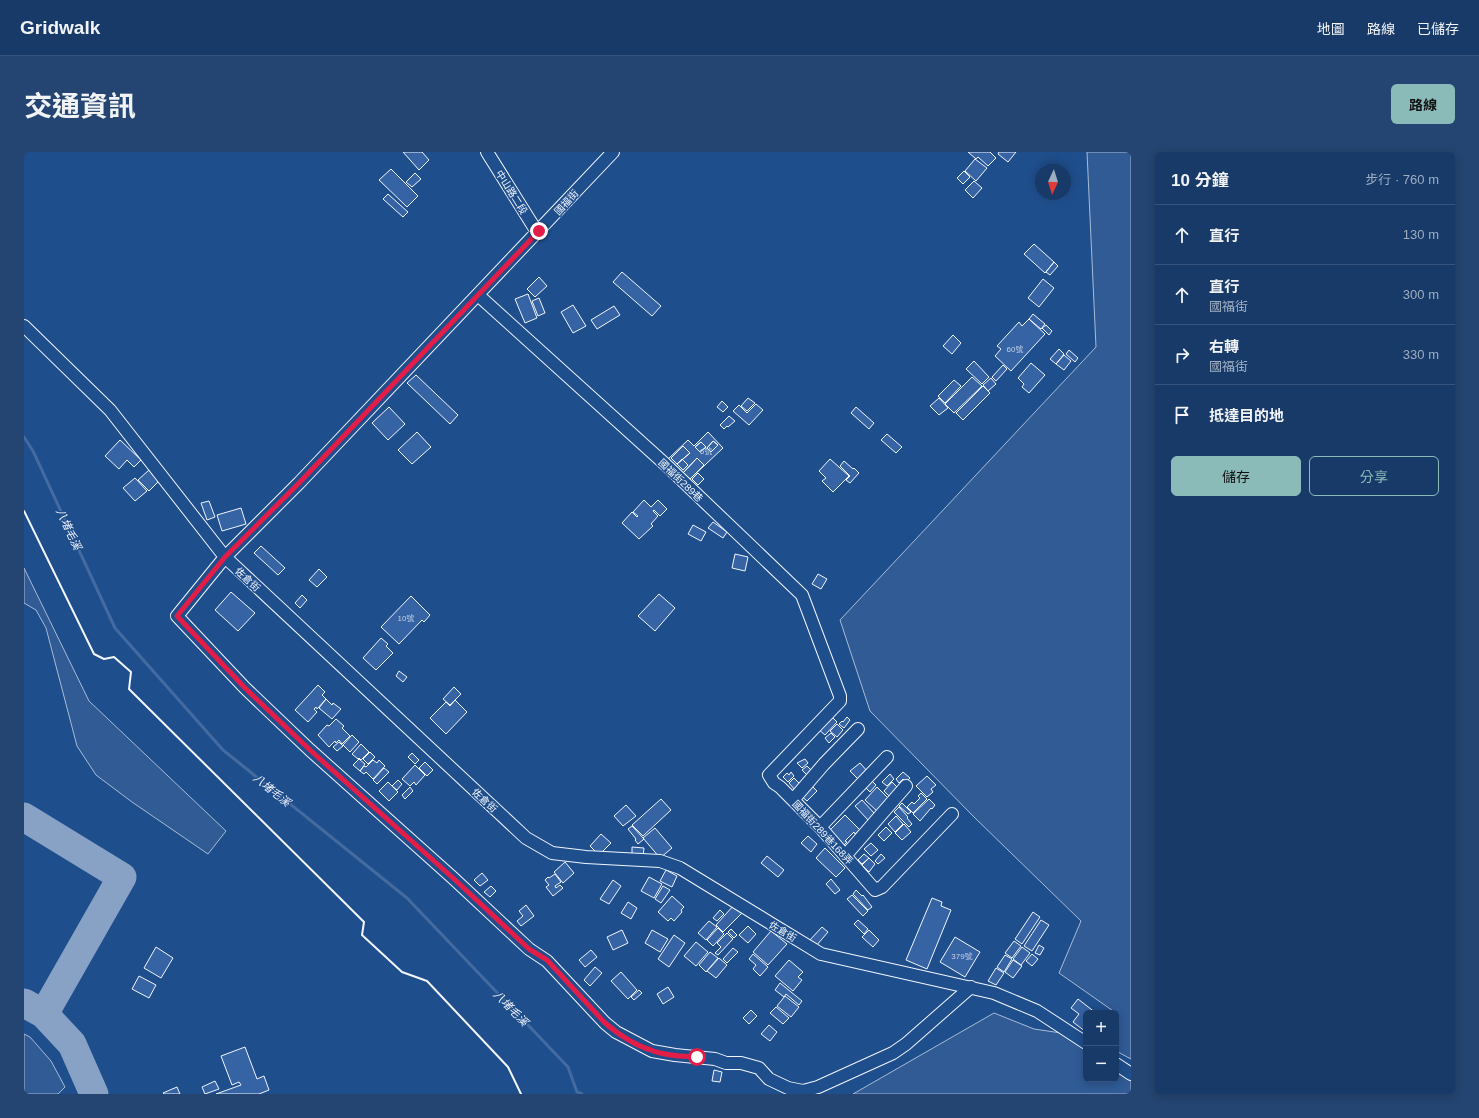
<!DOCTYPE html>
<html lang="zh-TW">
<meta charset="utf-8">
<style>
body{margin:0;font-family:Helvetica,"Noto Sans TC",sans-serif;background:#244571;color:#f1f3f6}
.controls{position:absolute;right:12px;bottom:12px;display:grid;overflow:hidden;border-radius:6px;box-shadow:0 2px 10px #0003}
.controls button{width:36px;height:36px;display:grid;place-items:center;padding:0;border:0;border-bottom:1px solid #36547d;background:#173a69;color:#f1f3f6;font:20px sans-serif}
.compass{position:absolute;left:1011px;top:12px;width:36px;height:36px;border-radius:50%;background:#173a69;box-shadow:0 2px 10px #0003;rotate:184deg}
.stop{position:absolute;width:12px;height:12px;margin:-9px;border:3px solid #e11d48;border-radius:50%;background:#fff}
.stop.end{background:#e11d48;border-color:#fff;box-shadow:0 1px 4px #0008}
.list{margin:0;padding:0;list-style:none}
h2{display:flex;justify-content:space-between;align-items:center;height:52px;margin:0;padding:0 16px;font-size:17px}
h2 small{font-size:13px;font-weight:400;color:#9eadc0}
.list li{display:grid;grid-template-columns:26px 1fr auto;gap:12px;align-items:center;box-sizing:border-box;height:60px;padding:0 16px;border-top:1px solid #36547d}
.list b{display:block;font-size:15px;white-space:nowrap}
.list p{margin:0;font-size:13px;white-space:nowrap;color:#9eadc0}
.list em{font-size:13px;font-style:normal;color:#9eadc0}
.actions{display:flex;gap:8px;padding:12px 16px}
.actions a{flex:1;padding:9px 0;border:1px solid #8bbbb9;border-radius:6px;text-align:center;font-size:14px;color:#8bbbb9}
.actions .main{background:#8bbbb9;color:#111}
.icon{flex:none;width:22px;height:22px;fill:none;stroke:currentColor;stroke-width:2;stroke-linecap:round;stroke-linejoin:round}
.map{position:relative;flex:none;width:1107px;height:942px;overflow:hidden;border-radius:6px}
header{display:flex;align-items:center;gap:24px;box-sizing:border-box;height:56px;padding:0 20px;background:#173a69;border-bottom:1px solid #36547d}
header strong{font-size:19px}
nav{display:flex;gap:22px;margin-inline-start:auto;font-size:14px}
.intro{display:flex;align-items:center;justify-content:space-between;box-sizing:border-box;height:96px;padding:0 24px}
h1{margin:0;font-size:28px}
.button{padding:10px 18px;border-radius:6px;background:#8bbbb9;color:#111;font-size:14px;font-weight:700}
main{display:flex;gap:24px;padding:0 24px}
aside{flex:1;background:#173a69;border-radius:6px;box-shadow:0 2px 10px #0003}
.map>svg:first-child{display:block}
.built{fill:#305b95;stroke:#a8bbd7}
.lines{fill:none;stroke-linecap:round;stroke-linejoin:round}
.stream{stroke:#446ba0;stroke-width:3}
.taxiway{stroke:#88a2c6;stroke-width:29}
.building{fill:#3563a3;stroke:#f2f6ff;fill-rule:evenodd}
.minor-casing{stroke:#f2f6ff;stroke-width:14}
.minor{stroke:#1f4e8c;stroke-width:12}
.wall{stroke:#f2f6ff;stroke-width:2}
.route{stroke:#e11d48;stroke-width:5}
.labels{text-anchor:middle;stroke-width:3;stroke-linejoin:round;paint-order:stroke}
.number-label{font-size:8px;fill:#c3d1e8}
.street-label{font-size:10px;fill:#f2f6ff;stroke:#1f4e8c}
.water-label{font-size:11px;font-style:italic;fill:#f2f6ff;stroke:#1f4e8c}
</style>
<header>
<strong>Gridwalk</strong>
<nav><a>地圖</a><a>路線</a><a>已儲存</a></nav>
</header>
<div class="intro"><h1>交通資訊</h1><a class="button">路線</a></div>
<main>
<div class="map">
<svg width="1107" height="942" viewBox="0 0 1107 942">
<rect width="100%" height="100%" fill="#1f4e8c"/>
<path class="built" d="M1063,0H1107V907L1092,899V861L1035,821L1057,769L950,665L846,559L816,468L1072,195Z
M0,416L65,549L202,679L184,702L108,650L72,623L53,594L22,476L12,458L0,451Z
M970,861L1010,877L1044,882L1062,895V927H1092V916L1107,926V942H829Z
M0,882L6,885L27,909L41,935L34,942H0Z"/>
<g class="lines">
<path class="stream" d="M0,285L9,299L91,476L199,598L383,746L544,915L553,940L558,942"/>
<path class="taxiway" d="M0,665L98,725L20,862
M0,851L20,862L48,892L70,942"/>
</g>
<path class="building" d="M379,0H398L405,8L395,18Z
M944,0H966L972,6L964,14L954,5L952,7Z
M975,0H992L984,10L974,2Z
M951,7L963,16L952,29L941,19Z
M367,17L394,44L383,55L355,28Z
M940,19L946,25L939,32L933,26Z
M391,21L397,27L388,35L382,30Z
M950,29L958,36L949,46L941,38Z
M364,42L384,60L379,65L359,47Z
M1010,92L1030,110L1021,121L1000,102Z
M1030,110L1034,114L1026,123L1022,120Z
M598,120L637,154L628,164L589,130Z
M515,125L523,134L511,145L503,137Z
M1019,127L1030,136L1015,155L1004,146Z
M504,142L513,166L501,171L491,147Z
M515,146L521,161L514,164L508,149Z
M549,153L562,174L549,181L537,160Z
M590,154L596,163L573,177L567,168Z
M1009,162L1021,172L1017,177L1005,167Z
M1005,167L1021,182L987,219L971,204L977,197L973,194L995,170L998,174Z
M1022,173L1028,179L1025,183L1018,176Z
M929,183L937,191L928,202L919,194Z
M1035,197L1040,202L1032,212L1026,207Z
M1045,198L1054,206L1051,210L1042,202Z
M1040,203L1047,209L1040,218L1032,212Z
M950,209L965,225L958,232L942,217Z
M1007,211L1021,223L1005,241L998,235L1000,232L994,226Z
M979,213L983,217L972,229L968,225Z
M392,223L434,263L426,272L383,231Z
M948,225L958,234L930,261L921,252Z
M967,226L972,232L964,239L959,233Z
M930,228L937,234L921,251L914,244Z
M959,234L966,241L939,268L932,261Z
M724,246L731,251L723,259L717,254Z
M915,246L924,256L915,263L906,254Z
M698,249L704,255L699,260L693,255Z
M732,252L739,258L725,273L709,259L715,253L723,261Z
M365,255L381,272L364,288L348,271Z
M832,255L850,271L845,277L827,261Z
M705,264L711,269L704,275L703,274L700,277L696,273Z
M393,280L407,295L388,312L374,298Z
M684,280L699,296L665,328L644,307L664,288L670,294ZM689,289L694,293L687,300L683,296ZM677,290L682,295L676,300L671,295ZM659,294L666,301L653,312L647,306ZM673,306L680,313L666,327L659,321ZM658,307L664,313L659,318L653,312Z
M863,282L878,295L872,301L857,288Z
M96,288L117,308L110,315L103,308L95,317L81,304Z
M689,289L694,293L687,300L683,296Z
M677,290L682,295L676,300L671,295Z
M659,294L666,301L653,312L647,306Z
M673,306L680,313L666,327L659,321Z
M658,307L664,313L659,318L653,312Z
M806,307L825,324L809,340L798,329L802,326L795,319Z
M820,309L829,317L830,316L835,321L826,331L822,328L826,324L816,314Z
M125,318L135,329L125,339L114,328Z
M674,321L680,327L674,333L668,327Z
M111,326L123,339L111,349L99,336Z
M620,348L627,355L634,348L643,357L636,364L630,358L629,359L634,364L627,372L629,374L615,387L598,371L608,360L613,365L614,364L609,360Z
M185,349L191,365L183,368L177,351Z
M217,356L222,372L198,379L193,363Z
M689,370L703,380L699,386L684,376Z
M669,373L682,380L677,389L664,382Z
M237,394L261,416L254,423L230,401Z
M711,402L724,405L721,419L708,416Z
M295,417L303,425L293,435L285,428Z
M794,422L803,427L797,437L788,432Z
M207,440L231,461L214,479L191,458Z
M635,442L651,456L631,479L614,464Z
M278,443L283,448L276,456L271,451Z
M387,444L406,463L400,470L398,468L375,492L357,475Z
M357,486L364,492L362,494L369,501L352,518L339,506Z
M375,519L383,525L379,530L372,524Z
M294,533L301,540L298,543L302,547L293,557L292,555L290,557L293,560L284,570L271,558Z
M430,535L437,542L426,553L419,547Z
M302,547L308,553L309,551L317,557L308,567L295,556Z
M431,548L443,560L422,582L406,566L422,550L426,554Z
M807,564L813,570L801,583L794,577Z
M823,565L826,568L820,576L815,572L818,569L819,570Z
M312,567L320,574L318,576L326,584L318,592L315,588L312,591L311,589L305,595L294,583L303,573L305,574Z
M813,572L819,578L813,585L806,579Z
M807,581L811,585L805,591L801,586Z
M328,583L335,590L326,600L319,593Z
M315,590L319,594L313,599L309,595Z
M337,592L345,600L337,608L335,606L334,607L328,602Z
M346,600L351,605L344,612L339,607Z
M388,601L395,608L391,612L384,605Z
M335,607L341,612L336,619L329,613Z
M781,607L784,611L778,616L773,611Z
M349,608L353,611L355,608L361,614L349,627L342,620L340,622L336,619L340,614L342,615Z
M401,610L409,618L403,624L395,616Z
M836,611L844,620L835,628L826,619Z
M391,613L401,623L392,633L390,630L386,634L378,627Z
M783,614L788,619L784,624L778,618Z
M360,616L365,620L353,632L349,628Z
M767,620L770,624L764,630L759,625L763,621L765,623Z
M879,620L886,626L882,630L879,627L875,631L872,627Z
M866,622L870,627L863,634L858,630Z
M903,624L912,633L907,637L909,640L903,645L892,634Z
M770,626L777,633L771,638L765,631Z
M846,627L852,633L846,640L839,633Z
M374,628L378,632L373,638L368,634Z
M364,630L374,640L365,649L355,639Z
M868,630L874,636L866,645L860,639Z
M786,632L793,639L783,649L776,643Z
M386,635L389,639L381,647L378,643Z
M853,635L865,647L853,659L841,648Z
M897,641L903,647L889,661L883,655L888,650L890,652L896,646L894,644Z
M637,647L647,658L619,684L608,673Z
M905,647L911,653L908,657L907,656L896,669L889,662Z
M838,648L851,662L844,668L831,654Z
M878,651L887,660L884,662L875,654Z
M602,653L612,664L599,674L590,664Z
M875,655L884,665L883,666L888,672L885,675L870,660Z
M821,663L836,678L831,682L830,680L821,689L823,690L819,694L804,680Z
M872,664L879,672L871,680L864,672Z
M880,672L887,680L878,688L871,681Z
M608,674L620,687L614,692L611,688L612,687L604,677Z
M862,675L868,681L860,689L854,683Z
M631,676L648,696L636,706L619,686Z
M577,682L587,691L575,703L566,694Z
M784,684L793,692L787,700L777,691Z
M847,691L854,698L847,704L840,697Z
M608,695L620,696L619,705H608Z
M801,696L821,716L812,725L792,706Z
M840,702L845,706L838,712L834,708Z
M857,702L861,706L854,712L851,709Z
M743,704L760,718L754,725L737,711Z
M845,706L851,712L845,720L838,713Z
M541,710L550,721L539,731L530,720Z
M642,718L653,724L648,735L636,729Z
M458,721L464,728L456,734L450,728Z
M531,722L537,730L531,734L532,736L536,733L539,736L529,744L522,735L525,733L521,728L524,725L525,726Z
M625,725L638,732L630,746L617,739Z
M807,727L816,738L811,742L802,732Z
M589,728L597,734L585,752L576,747Z
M467,734L472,739L466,745L460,740Z
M639,734L646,738L637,751L631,747Z
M832,738L838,744L839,743L848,755L844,758L829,742Z
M828,743L844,759L839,764L823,747Z
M648,744L660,755L657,758L658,760L650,769L647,766L644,769L634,760Z
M908,746L918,750L917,754L927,758L903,817L882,808Z
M604,750L613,756L607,767L597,761Z
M502,753L510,764L497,774L493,769L499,764L495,759Z
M710,753L718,761L699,780L692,773Z
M696,758L700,762L693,769L689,766Z
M1009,760L1016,765L998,792L991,787Z
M834,768L844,777L840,782L830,772Z
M1017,768L1025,773L1008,799L1000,794Z
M685,769L693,775L682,788L674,781Z
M724,774L732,782L724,791L715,783Z
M798,775L804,780L792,794L785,789Z
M694,776L700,782L689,794L683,788Z
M707,777L713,783L710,786L704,780Z
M598,778L604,791L589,798L583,785Z
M628,778L644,787L636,800L621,791Z
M845,778L855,788L849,795L838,785Z
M747,779L763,792L744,813L729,800Z
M703,781L709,787L694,803L691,801L697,795L693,791Z
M650,783L661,791L645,815L634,807Z
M931,785L956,800L941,825L916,810Z
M990,789L997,794L988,806L981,801Z
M672,790L684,800L672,814L660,804Z
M1015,793L1020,796L1016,803L1011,801Z
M132,795L149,806L137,826L120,816Z
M998,795L1006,801L997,813L989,807Z
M709,796L714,800L703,811L699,807Z
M567,798L573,805L561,815L555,808Z
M686,800L694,806L682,820L675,813Z
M729,802L744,815L736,824L729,817L732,813L725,807Z
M1008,802L1014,807L1008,814L1002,809Z
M981,803L988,807L980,820L973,815Z
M695,806L703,813L692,826L683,819Z
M765,808L779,820L774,825L778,828L769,839L751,824Z
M989,808L998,814L989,826L981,820Z
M571,815L578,821L566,834L560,828Z
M972,816L980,821L972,833L964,829Z
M597,820L613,838L604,847L587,829Z
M115,824L132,833L125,846L108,837Z
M756,831L778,849L775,853L762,842L760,845L751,838Z
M644,835L650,845L639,852L633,842Z
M615,838L618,841L610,848L607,845Z
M761,844L775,855L767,865L753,854Z
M1054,847L1072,861H1062V880L1049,870L1055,862L1047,856Z
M752,855L765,866L759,872L746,861Z
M727,858L733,864L725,872L719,866Z
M745,873L753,880L746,889L737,882Z
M221,895L233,927L240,924L245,938L235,942H192L217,933L215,930L208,933L197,904Z
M690,918L698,920L696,930L688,929Z
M191,929L195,937L181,942L178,935Z
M153,935L156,942H140L139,941Z"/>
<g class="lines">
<g class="minor-casing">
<path id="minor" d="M463,0L513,80
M589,0L275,331L201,405L153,464L221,536L286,598L429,726L505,797L523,809L581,871L592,880L628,899L651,903L691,907L702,911H717L735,916L745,927L764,936L779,939L794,935L869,901L882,892L947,835
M454,143L641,312L778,443L816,544V549L745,623L750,631L756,635L796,675L851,738L858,735L928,662
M0,174L86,258L201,405L502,686L528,701L562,705L636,709L656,716L751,774L797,802L970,841L1013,859L1062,891
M769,648L800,612L834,577
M796,675L863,605
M821,704L882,634
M1092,912L1107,922"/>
</g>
<use href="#minor" class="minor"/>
<path class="wall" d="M0,359L70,502L80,507L90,505L107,520L105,537L340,770L338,783L378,820L403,829L484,915L497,942"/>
</g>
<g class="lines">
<path class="route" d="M515,79L275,331L201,405L153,464L221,536L286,598L429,726L505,797L523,808L581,871C594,882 610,893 627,898C641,904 658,904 673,905"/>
</g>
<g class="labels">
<g class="number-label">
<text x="991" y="200">60號</text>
<text x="682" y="302">6號</text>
<text x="382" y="469">10號</text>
<text x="938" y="807">379號</text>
</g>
<g class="street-label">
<text transform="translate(488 40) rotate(58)" y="4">中山路二段</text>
<text transform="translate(542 50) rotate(-47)" y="4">國福街</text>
<text transform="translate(657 328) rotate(44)" y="4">國福街289巷</text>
<text transform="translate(224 427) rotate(43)" y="4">佐倉街</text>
<text transform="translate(461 648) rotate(43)" y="4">佐倉街</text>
<text transform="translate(799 680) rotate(47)" y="4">國福街289巷168弄</text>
<text transform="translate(759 779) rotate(31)" y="4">佐倉街</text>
</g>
<g class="water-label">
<text transform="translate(45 377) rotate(65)" y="4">八堵毛溪</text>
<text transform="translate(248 638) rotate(39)" y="4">八堵毛溪</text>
<text transform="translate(487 856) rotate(46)" y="4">八堵毛溪</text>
</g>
</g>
</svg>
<div class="controls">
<button>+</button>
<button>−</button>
</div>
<svg class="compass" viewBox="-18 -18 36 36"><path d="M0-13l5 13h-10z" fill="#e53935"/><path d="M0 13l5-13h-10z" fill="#9eadc0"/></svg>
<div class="stop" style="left:673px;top:905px"></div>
<div class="stop end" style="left:515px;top:79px"></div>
</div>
<aside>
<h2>10 分鐘<small>步行 · 760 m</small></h2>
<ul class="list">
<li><svg class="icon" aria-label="ahead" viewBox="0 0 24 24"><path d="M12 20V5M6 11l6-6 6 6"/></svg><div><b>直行</b></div><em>130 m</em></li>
<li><svg class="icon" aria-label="ahead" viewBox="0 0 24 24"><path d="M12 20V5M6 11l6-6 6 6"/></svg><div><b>直行</b><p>國福街</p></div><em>300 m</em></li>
<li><svg class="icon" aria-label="right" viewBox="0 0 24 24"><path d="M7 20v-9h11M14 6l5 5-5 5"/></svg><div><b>右轉</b><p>國福街</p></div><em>330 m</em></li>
<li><svg class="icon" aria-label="arrive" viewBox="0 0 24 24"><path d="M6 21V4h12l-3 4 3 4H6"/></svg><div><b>抵達目的地</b></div></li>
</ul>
<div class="actions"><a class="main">儲存</a><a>分享</a></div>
</aside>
</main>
